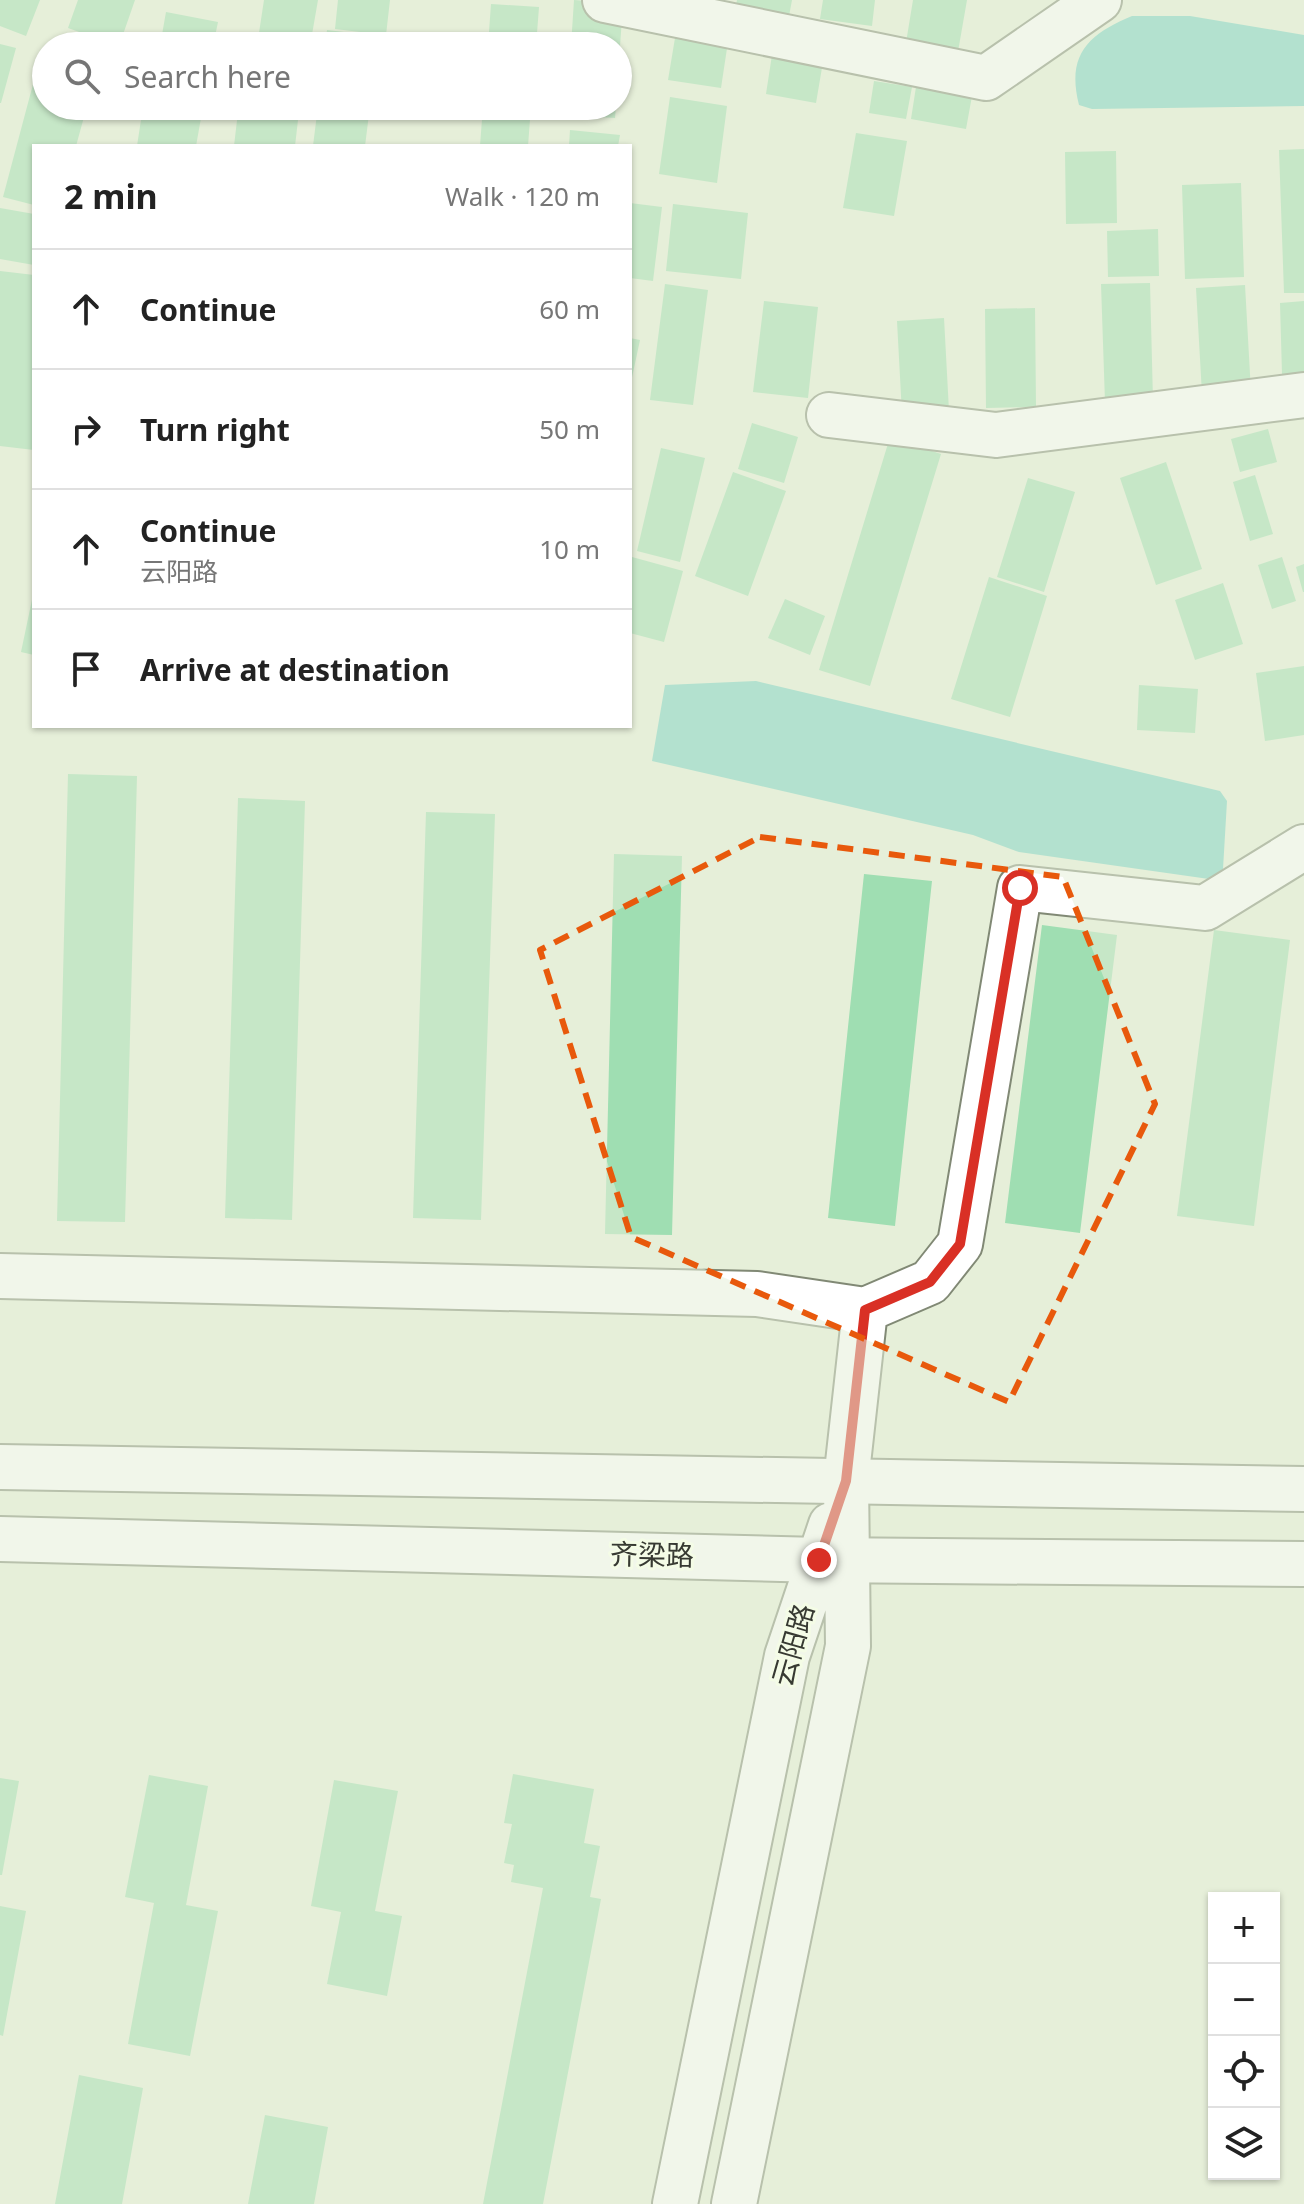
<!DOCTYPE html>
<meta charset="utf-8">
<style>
body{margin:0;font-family:"Noto Sans","Noto Sans SC",sans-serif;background:#f2f2f2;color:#222}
.controls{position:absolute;right:24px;bottom:24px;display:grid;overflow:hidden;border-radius:0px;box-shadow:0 2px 6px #0004}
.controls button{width:72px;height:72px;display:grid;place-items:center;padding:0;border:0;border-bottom:2px solid #e0e0e0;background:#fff;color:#222;font:40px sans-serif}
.stop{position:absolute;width:24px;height:24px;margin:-18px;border:6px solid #d93025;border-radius:50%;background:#fff}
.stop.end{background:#d93025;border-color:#fff;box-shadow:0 2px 8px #0008}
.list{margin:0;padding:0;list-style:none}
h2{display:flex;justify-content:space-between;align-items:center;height:104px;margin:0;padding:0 32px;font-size:34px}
h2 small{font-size:26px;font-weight:400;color:#767676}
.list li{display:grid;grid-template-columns:52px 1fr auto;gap:24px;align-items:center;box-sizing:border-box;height:120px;padding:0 32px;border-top:2px solid #e0e0e0}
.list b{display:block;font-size:30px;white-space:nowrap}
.list p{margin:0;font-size:26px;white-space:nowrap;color:#767676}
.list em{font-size:26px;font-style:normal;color:#767676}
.icon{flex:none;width:44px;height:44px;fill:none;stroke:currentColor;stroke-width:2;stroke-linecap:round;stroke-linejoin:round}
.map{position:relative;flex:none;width:1304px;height:2204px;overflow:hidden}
.search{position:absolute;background:#fff;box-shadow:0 2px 6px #0004;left:32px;top:32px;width:600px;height:88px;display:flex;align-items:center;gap:20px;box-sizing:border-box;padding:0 28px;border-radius:44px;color:#767676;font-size:30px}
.panel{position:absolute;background:#fff;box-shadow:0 2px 6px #0004;left:32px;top:144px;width:600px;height:584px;border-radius:0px}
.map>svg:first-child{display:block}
.water{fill:#76d1c3}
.building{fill:#9fdeb2}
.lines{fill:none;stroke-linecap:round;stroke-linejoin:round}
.minor-casing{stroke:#818975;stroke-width:48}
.major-casing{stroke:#818975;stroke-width:48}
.minor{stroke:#fff;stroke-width:44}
.major{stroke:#fff;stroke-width:44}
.route{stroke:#d93025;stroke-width:10}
.marked{fill:none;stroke:#e8590c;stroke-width:6;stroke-dasharray:16 10;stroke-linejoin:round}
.labels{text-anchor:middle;stroke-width:6;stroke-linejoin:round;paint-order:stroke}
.street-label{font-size:28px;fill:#373a32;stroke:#f4fce6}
</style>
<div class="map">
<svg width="1304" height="2204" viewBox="0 0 1304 2204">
<rect width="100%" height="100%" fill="#e6efd9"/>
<path class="water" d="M1132,16H1190L1304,35V106L1092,109L1079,105C1066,54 1089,34 1132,16Z
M756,681L1220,791L1227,801L1223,869L1209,879L1019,852L973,835L652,761L665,685Z"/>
<path class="building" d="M0,0H40L26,36L0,26Z
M78,0H135L119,46L68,28Z
M264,0H318L310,46H257Z
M338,0H390L386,35L335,29Z
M574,0L623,4L620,46H571Z
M737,0H792L789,16L736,5Z
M823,0H875L872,26L820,19Z
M913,0H967L956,63L904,55Z
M491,4L539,7L536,46H488Z
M166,12L218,22L213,46H160Z
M677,26L729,35L721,88L668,80Z
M327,30L378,36L377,46H325Z
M774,42L825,50L816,103L766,94Z
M0,44L16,48L1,103H0Z
M36,73L46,76V106H87L76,146H34V205L3,197Z
M874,81L912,87L906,119L869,113Z
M916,87L972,96L966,129L911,119Z
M670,97L727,106L717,183L659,174Z
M318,106H370L365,146H313Z
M483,106H531L528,146H480Z
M567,106H616L615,118L566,115Z
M143,107L201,118L196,146H137Z
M238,112L298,120L295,146H234Z
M570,130L620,135L618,146H569Z
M856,133L907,141L894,216L843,208Z
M1304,149V293H1284L1279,150Z
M1116,151L1117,223L1066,224L1065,152Z
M1241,183L1244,277L1185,279L1182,185Z
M630,203L662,207L653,281L630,278Z
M673,204L748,213L741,279L666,271Z
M0,208L34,214V265L0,259Z
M1158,229L1159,276L1108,277L1107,231Z
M0,271L34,275V450L0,446Z
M1150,283L1153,401L1105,402L1101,284Z
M665,284L708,290L693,405L650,400Z
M1245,285L1251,392L1202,394L1196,288Z
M764,301L818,307L808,398L753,392Z
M1304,301V374H1282L1280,303Z
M1035,308L1036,407L986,408L985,309Z
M944,318L949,411L902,414L897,321Z
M630,338L640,340L631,382H630Z
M752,423L798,437L784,483L738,469Z
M1268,429L1277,462L1240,472L1231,439Z
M890,437L941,454L870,686L819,670Z
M661,448L705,458L680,562L637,551Z
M1166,462L1202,569L1156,585L1120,478Z
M733,472L786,491L748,596L695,576Z
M1255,475L1273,534L1250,541L1233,482Z
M1028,478L1075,492L1044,592L997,577Z
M632,557L683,571L664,642L630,633Z
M1282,557L1296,601L1272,609L1258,565Z
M1304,564V592H1303L1296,567Z
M989,577L1047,596L1010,717L951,699Z
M1223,583L1243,644L1195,660L1175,600Z
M33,595H34V655L21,652Z
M785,599L825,616L810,655L768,638Z
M1304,666V735L1265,741L1256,673Z
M1139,685L1198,689L1195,733L1137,730Z
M68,774L137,776L125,1222L57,1221Z
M238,798L305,801L292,1220L225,1218Z
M426,812L495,814L481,1220L413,1218Z
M614,854L682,856L672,1235L605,1234Z
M864,874L932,881L895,1226L828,1218Z
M1042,925L1117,935L1080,1233L1005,1223Z
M1214,930L1290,940L1254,1226L1177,1216Z
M513,1774L594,1789L584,1843L600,1846L590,1897L601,1899L543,2204H483L543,1888L511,1882L514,1865L504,1863L512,1824L504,1823Z
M149,1775L208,1786L186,1905L218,1911L190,2056L128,2044L154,1903L125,1897Z
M0,1778L19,1781L2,1875H0Z
M334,1780L398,1791L375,1911L402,1916L387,1996L327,1984L341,1912L311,1906Z
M0,1906L26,1911L3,2036L0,2035Z
M79,2075L143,2088L122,2204H55Z
M265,2115L328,2127L314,2204H248Z"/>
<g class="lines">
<g class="minor-casing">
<path id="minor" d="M605,0L986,78L1099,0
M829,415L996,435L1304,395
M0,1276L757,1294L865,1310L846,1481L848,1646L734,2204
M865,1310L930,1282L960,1244L1020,888L1205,908L1304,847
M675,2204L787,1656L831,1525"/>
</g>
<g class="major-casing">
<path id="major" d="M0,1467L1304,1489
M0,1539L819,1560L1304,1564"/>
</g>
<use href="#minor" class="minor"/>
<use href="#major" class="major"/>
</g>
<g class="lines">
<path class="route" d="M819,1560L846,1481L865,1310L930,1282L960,1244L1020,888"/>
</g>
<path d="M0 0H1304V2204H0ZM760,837L1063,877L1155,1104L1009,1402L631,1237L540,950Z" fill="#e6efd9" fill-opacity=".55" fill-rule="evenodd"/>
<path class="marked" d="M760,837L1063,877L1155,1104L1009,1402L631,1237L540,950Z"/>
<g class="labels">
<g class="street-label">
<text transform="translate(652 1555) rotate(1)" y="10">齐梁路</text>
<text transform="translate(793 1645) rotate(-74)" y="10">云阳路</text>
</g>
</g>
</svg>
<div class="controls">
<button>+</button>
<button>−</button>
<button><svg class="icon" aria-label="locate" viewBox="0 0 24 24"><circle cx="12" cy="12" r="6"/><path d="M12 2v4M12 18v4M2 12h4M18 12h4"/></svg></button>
<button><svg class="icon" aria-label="layers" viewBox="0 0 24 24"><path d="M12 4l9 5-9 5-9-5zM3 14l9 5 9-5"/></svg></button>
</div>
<div class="stop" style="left:1020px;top:888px"></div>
<div class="stop end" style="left:819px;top:1560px"></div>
<div class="search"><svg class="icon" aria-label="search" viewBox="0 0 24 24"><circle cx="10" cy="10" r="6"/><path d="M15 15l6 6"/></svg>Search here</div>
<section class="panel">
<h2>2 min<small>Walk · 120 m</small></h2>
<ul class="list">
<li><svg class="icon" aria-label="ahead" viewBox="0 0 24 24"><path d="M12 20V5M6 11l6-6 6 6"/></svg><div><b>Continue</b></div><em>60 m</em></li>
<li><svg class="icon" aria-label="right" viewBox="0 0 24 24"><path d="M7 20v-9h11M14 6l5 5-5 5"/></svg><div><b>Turn right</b></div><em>50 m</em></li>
<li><svg class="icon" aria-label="ahead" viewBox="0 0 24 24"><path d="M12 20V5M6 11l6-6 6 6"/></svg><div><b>Continue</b><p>云阳路</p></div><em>10 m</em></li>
<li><svg class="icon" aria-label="arrive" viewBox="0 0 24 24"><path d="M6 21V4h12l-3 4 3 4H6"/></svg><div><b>Arrive at destination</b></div></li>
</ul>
</section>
</div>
